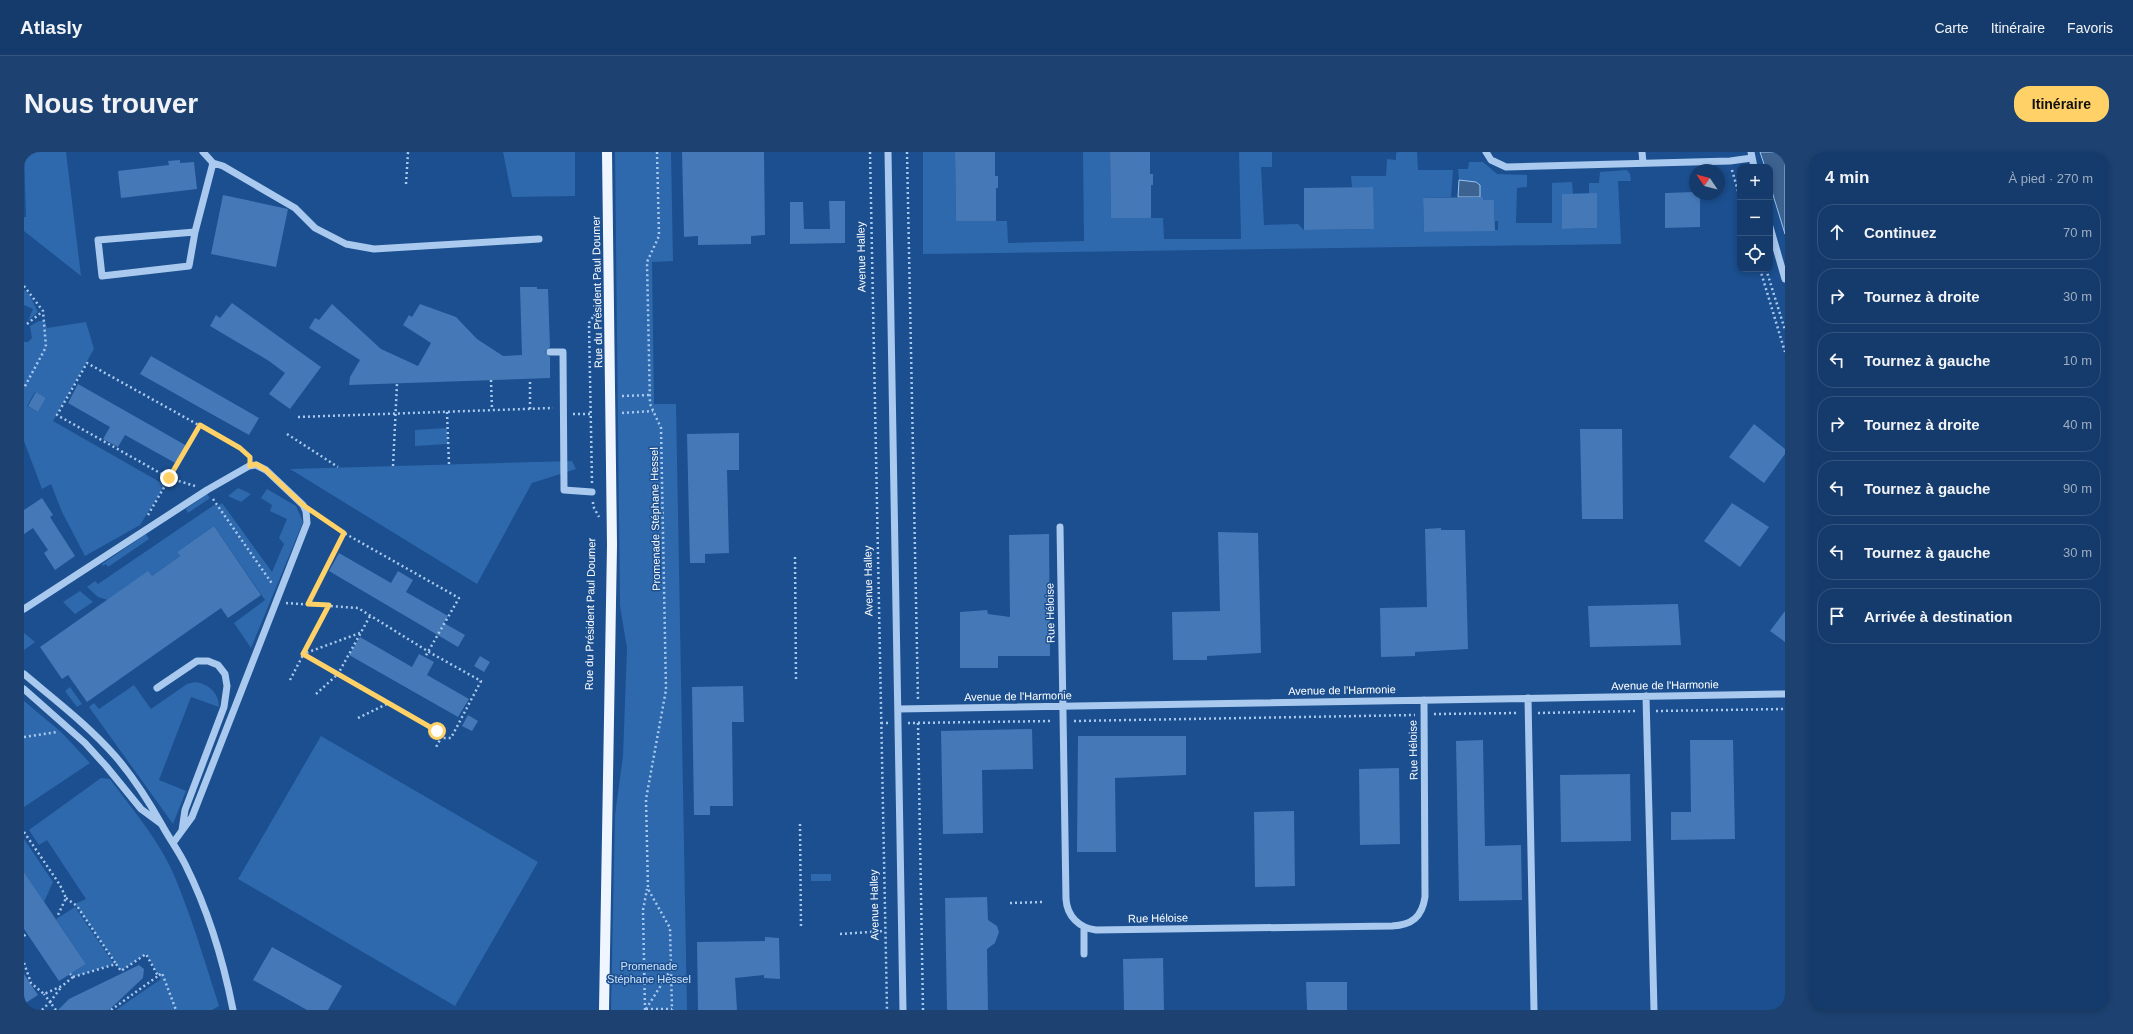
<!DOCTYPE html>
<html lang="fr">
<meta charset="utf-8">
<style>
body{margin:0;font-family:Helvetica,sans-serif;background:#1d4271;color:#f1f3f6}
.controls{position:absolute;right:12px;top:12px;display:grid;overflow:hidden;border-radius:8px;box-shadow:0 2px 6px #0003}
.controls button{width:36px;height:36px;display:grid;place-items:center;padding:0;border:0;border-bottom:1px solid #33557e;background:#143b6b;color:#f1f3f6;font:20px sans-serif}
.compass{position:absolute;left:1665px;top:12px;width:36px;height:36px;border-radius:50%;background:#143b6b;box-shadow:0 2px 6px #0003;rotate:305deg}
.stop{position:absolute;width:12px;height:12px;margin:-9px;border:3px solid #ffd166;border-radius:50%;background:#fff}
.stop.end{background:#ffd166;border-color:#fff;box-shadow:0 1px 4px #0008}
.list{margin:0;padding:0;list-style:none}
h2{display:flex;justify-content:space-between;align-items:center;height:52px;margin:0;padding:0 16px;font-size:17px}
h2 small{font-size:13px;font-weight:400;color:#9dadc1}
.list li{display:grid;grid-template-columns:26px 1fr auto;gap:12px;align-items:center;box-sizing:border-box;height:56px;margin:0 8px 8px;padding:0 8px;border:1px solid #33557e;border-radius:16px}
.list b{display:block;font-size:15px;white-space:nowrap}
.list em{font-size:13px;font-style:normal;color:#9dadc1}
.icon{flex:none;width:22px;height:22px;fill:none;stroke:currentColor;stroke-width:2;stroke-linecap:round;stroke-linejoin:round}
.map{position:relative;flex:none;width:1761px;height:858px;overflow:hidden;border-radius:16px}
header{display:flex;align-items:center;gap:24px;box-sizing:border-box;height:56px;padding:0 20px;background:#143b6b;border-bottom:1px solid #33557e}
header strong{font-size:19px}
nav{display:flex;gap:22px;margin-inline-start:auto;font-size:14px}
.intro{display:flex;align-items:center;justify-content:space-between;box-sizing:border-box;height:96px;padding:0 24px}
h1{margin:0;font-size:28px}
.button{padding:10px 18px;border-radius:16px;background:#ffd166;color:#111;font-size:14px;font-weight:700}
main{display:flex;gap:24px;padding:0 24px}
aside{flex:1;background:#143b6b;border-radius:16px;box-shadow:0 2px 6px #0003}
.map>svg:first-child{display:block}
.green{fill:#2e69ad;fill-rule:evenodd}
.water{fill:#3c6290;stroke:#9cc4f0}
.building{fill:#4478b7}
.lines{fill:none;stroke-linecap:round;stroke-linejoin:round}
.path{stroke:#a9c9ee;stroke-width:2.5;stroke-dasharray:2 3;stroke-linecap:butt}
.minor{stroke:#a9c9ee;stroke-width:7}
.major{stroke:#f0f6ff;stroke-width:10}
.route{stroke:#ffd166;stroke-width:5}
.labels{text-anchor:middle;stroke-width:3;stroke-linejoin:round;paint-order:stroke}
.street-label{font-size:11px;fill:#fff;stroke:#1b4f8f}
.park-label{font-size:11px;fill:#cfe3fa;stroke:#1b4f8f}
</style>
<header>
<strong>Atlasly</strong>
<nav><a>Carte</a><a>Itinéraire</a><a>Favoris</a></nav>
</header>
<div class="intro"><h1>Nous trouver</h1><a class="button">Itinéraire</a></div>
<main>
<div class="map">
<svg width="1761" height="858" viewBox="0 0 1761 858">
<rect width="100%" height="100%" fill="#1b4f8f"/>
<path class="green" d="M0,0H42L57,124L0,79V65H2Z
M479,0H551V44L488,45Z
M591,0H647L649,109L628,110L630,252H652L663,858H587L591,663L599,604L603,496L596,454Z
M899,0H931L932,69H983L984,91L1060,89L1059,0H1086L1087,66H1139L1140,87H1217L1215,0H1248V15H1237L1240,73L1274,72L1280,78L1349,77V35H1328L1327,24H1362L1363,7L1372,8V1L1374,0H1393L1394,18H1429L1427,45L1399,46L1400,80L1474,78V69H1471L1470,48H1459V45H1456V33L1453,30L1435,28L1434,17H1444L1445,10H1459L1473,22L1503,23V35L1493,36L1492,71H1528V31L1548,30L1549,42H1538L1539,77L1573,76V42H1565V31H1575L1576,20L1603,18L1606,22L1607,29H1594L1597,92L899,102Z
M0,138L5,142L14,160L4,169L9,157L0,153Z
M15,169H21L23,176L62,170L70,197L29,269L141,333L116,373L61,404L38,360L27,332L18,337L0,289V190H4L8,186L6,174ZM11,240L22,246L14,260L3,254Z
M423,276L424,292L391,294V278Z
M548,309L552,317L508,331L453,432L266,317Z
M214,336L227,342L217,350L204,344Z
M243,337L272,354L279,370L227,496L210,471L241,448L190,374L153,400L156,404L128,424L84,448L74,445L63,435L71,429L74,432L190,353L194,354L198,351L248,420L260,392L255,386L263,367L246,359L248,353L237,346Z
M183,342L186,346L164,361L162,357Z
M122,382L125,387L84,415L82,412L79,414L78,412Z
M56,439L69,450L51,462L39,450Z
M0,481L11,490L0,498Z
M171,530C185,532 195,541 195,555L167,545L135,628L162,639L149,672L65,555L70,551L75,557L110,533L127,557L163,532Z
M46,535L58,552L53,555L41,539Z
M0,549L37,580L66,611L0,655Z
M297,584L514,710L431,854L214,727Z
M77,626L86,627C108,657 135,688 150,723C168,766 181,810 195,854L188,858H92L137,827L122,802L97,819L51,752L62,747L23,688L15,693L5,678Z
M0,687L29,730L20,750L0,720Z
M787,722H807V729H787Z
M51,755L90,812L49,825L46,822L62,812L32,767Z"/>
<path class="water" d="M1736,0H1761V82L1746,33V15H1741Z
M1435,28L1452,30L1456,33V45H1434Z"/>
<path class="building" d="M658,0H740L741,83L727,84V92L674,93V84L660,85Z
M931,0H971V24H974V36H972V69H932Z
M1086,0H1126V22H1129V33H1127V66H1087Z
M156,8V11L170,10L173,37L97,46L94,19L145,13L144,9Z
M1349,35L1350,77L1280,78V36Z
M1671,40V42H1676V75L1641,76V41Z
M1573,41V76L1538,77V42Z
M199,43L264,57L252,115L187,102Z
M1459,45V48H1470L1471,79L1400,80L1399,46Z
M805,49H821V91L766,92V50H779L780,77H806Z
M496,135H513V137H524L526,195L521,200L526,205V226L325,233L326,225L336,208L285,176L291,166L295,168L308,152L357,197L394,214L407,191L379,173L385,163L388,165L396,152L432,165L453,187L479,204L498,203Z
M208,151L297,215L266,257L245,242L261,221L245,209L186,174L192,163L196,166Z
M127,204L235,266L225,283L116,222Z
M54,232L163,294L153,312L101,283L94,295L79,287L86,275L44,251Z
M12,240L22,246L14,260L4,254Z
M1730,272L1761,297V302L1740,331L1705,305Z
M1556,277H1598L1599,367H1558Z
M715,281V318H703L705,401L681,402V411H666L663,282Z
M18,346L29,363L26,365L51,404L31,418L20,401L24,398L9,376L0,382V358Z
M1708,351L1745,375L1716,415L1680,389Z
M190,374L237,443L204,466L197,456L63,550L44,523L38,527L16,495L124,419L128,424L156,404L153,400Z
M1417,376V378H1441L1444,497L1391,500V504L1357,505L1356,456L1403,455L1401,377Z
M1194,380L1234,381L1237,501L1183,504V508H1149L1148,460L1196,459Z
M1025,382L1026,504H974V516H936V460L963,458L964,462L986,465L985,383Z
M315,401L367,431L374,419L389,428L382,440L424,464L420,471L441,483L434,495L305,419Z
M1654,452L1657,493L1566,495L1564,454Z
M1761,459V490L1746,479Z
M336,485L388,515L395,502L410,510L403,523L445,547L434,565L325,503Z
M456,504L466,510L460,520L450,514Z
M719,534L720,570H708L709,654H686V663H670L668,535Z
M444,563L454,569L448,579L438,574Z
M1008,577L1009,617L958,618L959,681L919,682L917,579Z
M1054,584H1162V623L1091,626L1092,700H1053Z
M1459,588L1461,694L1497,693L1498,748L1435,749L1432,589Z
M1666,588H1709L1711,687L1647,688V660H1667Z
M1375,616L1376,692L1336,693L1335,617Z
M1606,622L1607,689L1537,690L1536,623Z
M1270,659L1271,734L1231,735L1230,660Z
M0,720L62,812L35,829L0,777Z
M963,745L964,768L973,774L975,780L971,791L963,797L964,858H923L921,746Z
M741,785L755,786L756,827L740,826V823L711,826L713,858H674L673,790L741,789Z
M248,795L318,834L304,858H283L229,828Z
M1139,806L1140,858H1100L1099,807Z
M115,813L120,817L119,826L85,858H34L45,847Z
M0,822L14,843L0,852Z
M1282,830H1323V858H1283Z"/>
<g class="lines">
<path class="path" d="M633,0L635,84L623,110L626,252L637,276L642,538L622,647L624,737L646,776L648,858
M846,0L863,858
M883,0L894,548
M1708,18L1716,46
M382,32L384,0
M1736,117L1761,200
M1742,117L1761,178
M0,134L19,159L22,195L0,236
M3,172L18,160
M467,228L468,258
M598,244L626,243
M506,257V227
M423,260L425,312
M598,261L629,259
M549,262H567
M274,265L529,256
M263,282L314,315
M369,314L373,232
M568,331L565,171L572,160
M171,334L145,326L33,263L63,211L216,296L225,304
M189,347L249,433
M569,350V354L575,365
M292,362L320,381L435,446L401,505
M124,363L176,273
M771,405L772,529
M262,451L334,456L405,500L457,529L427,586H417
M284,452L320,381
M336,481L279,502L314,522L346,464
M266,528L305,453
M292,542L314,522L413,579L417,586L411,597
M1632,559L1761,557
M1514,561L1613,559
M1410,562L1495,561
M334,566L365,551
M1050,569L1391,563
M857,571H865
M884,571L1029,569
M894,571L899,858
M0,585L33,580
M776,672L777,777
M0,680L36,733L42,746L34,763
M42,746L53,754L92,812
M986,751L1019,750
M816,782L861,779
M0,784L3,781
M0,811L7,831L20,842L38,834L49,825L46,822
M49,825L92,812L97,819L122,802L134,824L138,821L152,858
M622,857L646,819
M622,857H648
M18,858L26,850L20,842
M32,858L26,850L38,834
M87,858L134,824
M621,858L619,758L623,737"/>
<path class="minor" d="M864,0L879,858
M1462,0L1467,8L1482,15L1706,9L1728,6
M1618,0L1619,11
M1727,0L1730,15
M189,11L199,14L271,56L291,76L322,92L350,97L515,87
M1746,75L1761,127
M171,80L165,114L78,124L74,88L171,80L189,11L179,0
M526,200H539L540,338L568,340
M1036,375L1042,747C1043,764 1055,776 1072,778L1368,774C1388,773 1398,765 1401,745L1400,548
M0,457L183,338L225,314L232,313L242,318L279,353L282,359L283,371L168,665L149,691
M0,522C31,548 65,574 92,605C110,626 124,648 138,673C145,686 154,698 161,712C184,758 199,807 209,858
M133,536L173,509H184L194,513L201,522L203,534L200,555L161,658L158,678
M0,537L61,591L82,614L117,657L136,671
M1622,544L1630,858
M1504,546L1510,858
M874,557L1761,542
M1060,775V802"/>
<path class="major" d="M580,858L588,393L583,0"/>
</g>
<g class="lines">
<path class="route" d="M145,326L176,273L216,296L226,305V314L232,312L242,318L279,353L320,381L284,452L305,453L279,502L413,579"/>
</g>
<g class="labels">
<g class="street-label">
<text transform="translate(837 105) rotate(-91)" y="4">Avenue Halley</text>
<text transform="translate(573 140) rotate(-91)" y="4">Rue du Président Paul Doumer</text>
<text transform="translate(631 367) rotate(-91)" y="4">Promenade Stéphane Hessel</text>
<text transform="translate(844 429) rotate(-91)" y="4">Avenue Halley</text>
<text transform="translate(1026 461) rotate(-91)" y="4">Rue Héloise</text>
<text transform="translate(566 462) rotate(-89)" y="4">Rue du Président Paul Doumer</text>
<text transform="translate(1641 533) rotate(-1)" y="4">Avenue de l'Harmonie</text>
<text transform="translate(1318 538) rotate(-1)" y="4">Avenue de l'Harmonie</text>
<text transform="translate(994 544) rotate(-1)" y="4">Avenue de l'Harmonie</text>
<text transform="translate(1389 598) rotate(-91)" y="4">Rue Héloise</text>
<text transform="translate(850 753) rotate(-91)" y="4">Avenue Halley</text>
<text transform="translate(1134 766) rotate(-1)" y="4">Rue Héloise</text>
</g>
<g class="park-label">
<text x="625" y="818">Promenade<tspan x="625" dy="13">Stéphane Hessel</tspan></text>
</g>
</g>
</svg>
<div class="controls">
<button>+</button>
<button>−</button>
<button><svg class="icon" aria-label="locate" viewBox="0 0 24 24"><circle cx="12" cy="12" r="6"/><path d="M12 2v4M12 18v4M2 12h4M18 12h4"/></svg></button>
</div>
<svg class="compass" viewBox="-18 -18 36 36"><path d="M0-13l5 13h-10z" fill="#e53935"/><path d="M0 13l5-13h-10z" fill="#9dadc1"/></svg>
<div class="stop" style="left:413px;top:579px"></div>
<div class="stop end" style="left:145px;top:326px"></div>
</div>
<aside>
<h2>4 min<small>À pied · 270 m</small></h2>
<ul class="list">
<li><svg class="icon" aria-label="ahead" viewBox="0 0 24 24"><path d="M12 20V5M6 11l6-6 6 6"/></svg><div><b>Continuez</b></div><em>70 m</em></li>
<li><svg class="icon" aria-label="right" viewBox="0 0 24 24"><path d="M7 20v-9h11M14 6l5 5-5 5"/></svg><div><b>Tournez à droite</b></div><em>30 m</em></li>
<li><svg class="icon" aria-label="left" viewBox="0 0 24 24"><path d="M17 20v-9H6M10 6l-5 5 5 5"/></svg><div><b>Tournez à gauche</b></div><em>10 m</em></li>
<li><svg class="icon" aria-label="right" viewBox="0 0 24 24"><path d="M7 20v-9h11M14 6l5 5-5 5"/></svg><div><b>Tournez à droite</b></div><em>40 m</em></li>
<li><svg class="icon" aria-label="left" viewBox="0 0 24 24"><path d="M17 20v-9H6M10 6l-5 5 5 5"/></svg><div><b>Tournez à gauche</b></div><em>90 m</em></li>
<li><svg class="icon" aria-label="left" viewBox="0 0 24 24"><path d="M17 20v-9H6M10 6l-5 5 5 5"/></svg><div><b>Tournez à gauche</b></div><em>30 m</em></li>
<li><svg class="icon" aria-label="arrive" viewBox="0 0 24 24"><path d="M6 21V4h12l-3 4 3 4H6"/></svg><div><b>Arrivée à destination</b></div></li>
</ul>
</aside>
</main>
